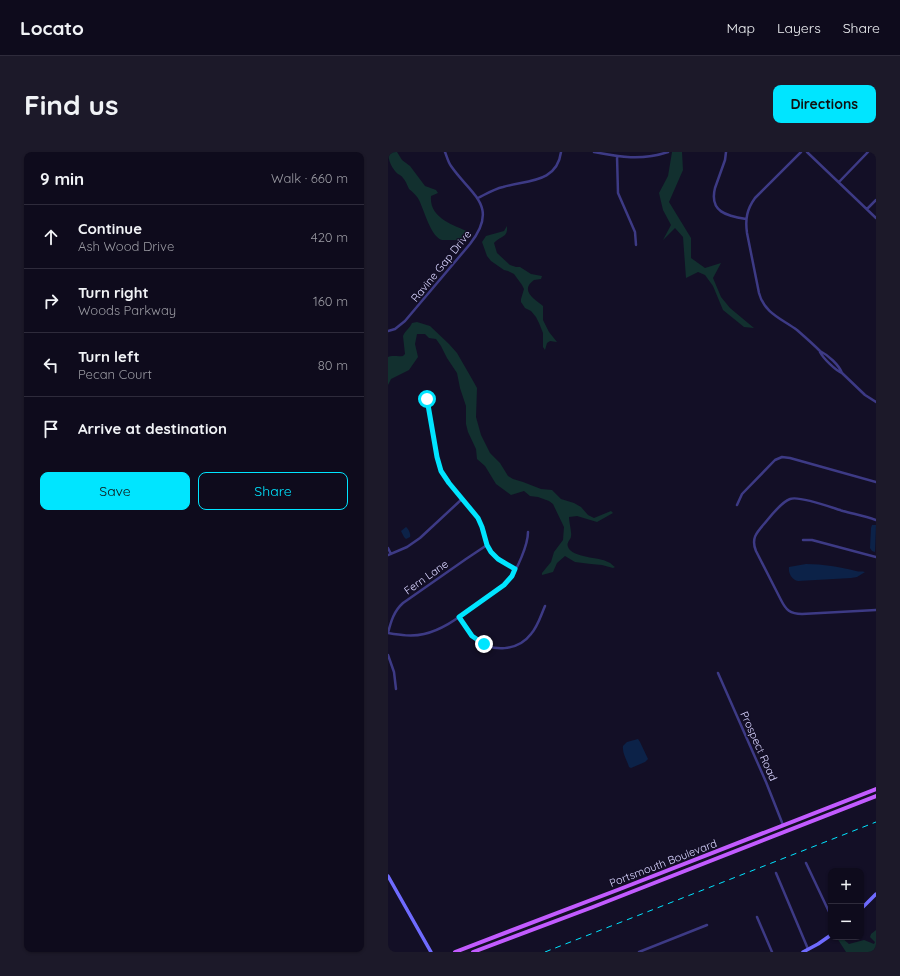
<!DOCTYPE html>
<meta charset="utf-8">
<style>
body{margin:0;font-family:Quicksand,sans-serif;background:#1c1929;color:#f1f3f6}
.controls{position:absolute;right:12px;bottom:12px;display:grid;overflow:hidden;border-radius:8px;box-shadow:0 1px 3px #0004}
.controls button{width:36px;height:36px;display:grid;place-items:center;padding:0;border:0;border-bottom:1px solid #2e2b3b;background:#0e0b1c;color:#f1f3f6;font:20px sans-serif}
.stop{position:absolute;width:12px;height:12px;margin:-9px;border:3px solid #00e5ff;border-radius:50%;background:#fff}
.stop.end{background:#00e5ff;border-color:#fff;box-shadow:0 1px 4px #0008}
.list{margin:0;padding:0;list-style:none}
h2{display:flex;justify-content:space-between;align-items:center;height:52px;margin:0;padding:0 16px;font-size:17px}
h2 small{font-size:13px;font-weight:400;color:#9b9ba3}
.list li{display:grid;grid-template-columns:26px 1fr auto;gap:12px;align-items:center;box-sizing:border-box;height:64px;padding:0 16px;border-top:1px solid #2e2b3b}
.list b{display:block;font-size:15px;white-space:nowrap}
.list p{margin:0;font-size:13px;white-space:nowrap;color:#9b9ba3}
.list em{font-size:13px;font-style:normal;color:#9b9ba3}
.actions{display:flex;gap:8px;padding:12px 16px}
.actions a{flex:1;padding:9px 0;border:1px solid #00e5ff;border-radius:8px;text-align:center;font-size:14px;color:#00e5ff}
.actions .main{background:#00e5ff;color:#111}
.icon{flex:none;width:22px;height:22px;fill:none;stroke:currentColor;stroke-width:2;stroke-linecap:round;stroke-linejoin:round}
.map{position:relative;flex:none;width:488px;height:800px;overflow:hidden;border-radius:8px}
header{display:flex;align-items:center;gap:24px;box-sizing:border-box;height:56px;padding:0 20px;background:#0e0b1c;border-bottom:1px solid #2e2b3b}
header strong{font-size:19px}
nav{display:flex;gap:22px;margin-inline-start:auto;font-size:14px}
.intro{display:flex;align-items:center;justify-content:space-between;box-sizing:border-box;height:96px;padding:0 24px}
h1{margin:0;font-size:28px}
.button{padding:10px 18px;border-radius:8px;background:#00e5ff;color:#111;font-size:14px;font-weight:700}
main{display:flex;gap:24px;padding:0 24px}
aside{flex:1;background:#0e0b1c;border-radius:8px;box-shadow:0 1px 3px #0004}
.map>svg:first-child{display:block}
.green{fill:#12302f}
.water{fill:#0c2248}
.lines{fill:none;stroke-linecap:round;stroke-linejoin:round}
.street{stroke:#3d3a85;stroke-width:2.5}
.secondary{stroke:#6f6bff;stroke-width:3.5}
.primary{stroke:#c25bff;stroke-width:4}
.rail{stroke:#00e5ff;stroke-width:1;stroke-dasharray:6 5;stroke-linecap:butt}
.route{stroke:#00e5ff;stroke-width:5}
.labels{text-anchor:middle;stroke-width:3;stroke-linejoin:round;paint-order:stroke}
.street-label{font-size:11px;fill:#d9d4ff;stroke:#130f26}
</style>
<header>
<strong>Locato</strong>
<nav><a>Map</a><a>Layers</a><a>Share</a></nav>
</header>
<div class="intro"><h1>Find us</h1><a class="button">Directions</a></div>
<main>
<aside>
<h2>9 min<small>Walk · 660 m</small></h2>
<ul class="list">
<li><svg class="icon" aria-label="ahead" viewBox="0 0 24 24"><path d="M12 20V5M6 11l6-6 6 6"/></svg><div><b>Continue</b><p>Ash Wood Drive</p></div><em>420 m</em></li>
<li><svg class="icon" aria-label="right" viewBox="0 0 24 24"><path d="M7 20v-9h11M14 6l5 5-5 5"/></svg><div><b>Turn right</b><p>Woods Parkway</p></div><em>160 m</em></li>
<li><svg class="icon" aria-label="left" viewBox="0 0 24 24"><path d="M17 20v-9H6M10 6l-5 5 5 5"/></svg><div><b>Turn left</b><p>Pecan Court</p></div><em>80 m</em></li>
<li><svg class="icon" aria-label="arrive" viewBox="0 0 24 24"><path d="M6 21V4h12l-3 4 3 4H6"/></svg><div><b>Arrive at destination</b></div></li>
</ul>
<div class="actions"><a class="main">Save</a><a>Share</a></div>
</aside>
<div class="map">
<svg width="488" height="800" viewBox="0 0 488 800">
<rect width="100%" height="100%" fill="#130f26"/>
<path class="green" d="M0,0H9L14,8L22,14L37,34L48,38L50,41L43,44C41,66 65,73 81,80L77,86L74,88H54C43,85 36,58 31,48C29,44 25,40 21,37C19,33 18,29 15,26C14,24 12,23 10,22C4,17 0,8 0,0Z
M284,0H294L295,18L281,50L303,86V106L317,116L333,111L325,126L333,145L342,156L366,176L356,175L335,158L325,134L317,123L310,120L298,126L295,85L287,76L275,88L283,73L275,58L271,41L280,24Z
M119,74C120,86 113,83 106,91L109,101L122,113L128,115H132L143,122L154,124L153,127L146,128C144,130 142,131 141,133C136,142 149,149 155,154V168L161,180L169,190L162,189L159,191L157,198L155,195V181L151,171L148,165L143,159L137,156L133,150V147L136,137L134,133L126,122L120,119L116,118L103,109L99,104L94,90L98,84L116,79Z
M29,170L42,174L61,192L69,201L84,227L89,236L88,265L93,283L102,301L112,311L120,324L125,327L135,330L153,337L164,338L173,347L186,351L193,355L200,363L206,366L223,359L225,361L209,370L189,364L181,365C181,370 184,381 183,384C183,388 178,390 180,395C184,406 212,405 220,410C223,411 225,414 227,415L225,416L214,413L203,412L187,410L177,404L169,411L165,420L154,423V421L163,410L166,400L175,388L176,375L165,352L161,349L150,345L142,344L136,339L123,343L108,332L97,314L89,307L88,297L80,280L78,272V254L72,236L69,221L59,206L53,194L48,187L41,186L37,182H29L27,192L30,205L21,218L3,227L0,233V205C4,203 10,205 15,204L17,202L15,184C17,179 22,176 24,171Z
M488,778V800H458L449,786L453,785L461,792L476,788L486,792L487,790L482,785L483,782Z"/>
<path class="water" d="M484,373H488L487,400L484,399L482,396L483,376Z
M18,375C21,377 23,383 22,385L18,387L16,385L13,379Z
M418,412C435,412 452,415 468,419C471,420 474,419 477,420L469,425L463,426L410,429C404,428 400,421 401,415Z
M250,587L252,590L260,607L257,610L243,616L241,615C239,608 234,601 235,594L239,590Z"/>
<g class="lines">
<path class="street" d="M206,0C232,5 253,9 280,0
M338,0L337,8L327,36C321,60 339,64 358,67
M413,0L367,46C359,57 357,67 359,81L371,141C376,161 394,167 409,178C417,185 425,192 432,199C440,203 451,213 454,221
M419,0L488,66
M229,4L230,41L247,80L248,93
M451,30L480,0
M90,46C98,42 106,37 115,35C139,28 169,31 173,0
M479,57L488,48
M0,179L7,177L17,169L82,92C112,54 83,43 63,14C60,10 59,5 57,0
M432,200C435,206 447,218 454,221L477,243L488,250
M39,247L49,305L53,319L61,331L90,366L94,375L99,393L103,400L110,407L127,417
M349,353L354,342L387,308L394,305L402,306L488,330
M488,368C477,364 466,362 455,359C445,356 411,343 402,347C393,350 382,365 376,372C368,381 363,387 368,399L393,448C398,458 402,462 414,462L488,458
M415,388H424L488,405
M0,396L3,402
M0,403L19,395L32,386L74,347
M71,465C76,472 81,481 88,487C104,501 130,499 143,482C150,474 153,463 157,454
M0,481C12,483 24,485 36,482C58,477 76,461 94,449C103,442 114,436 121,428C129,418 140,393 140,380
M0,481C3,469 6,459 15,451L78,407L99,393
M0,503L6,520L8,537
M330,521L378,630L395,673
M418,711L443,764
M388,721L420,797
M369,765L384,800
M251,800L319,773"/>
<path class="secondary" d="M0,724L43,800
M473,757L488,742
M415,800L430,792L443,783"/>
<path class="primary" d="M67,800L232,737L488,637
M85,800L205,755L488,644"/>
<path class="rail" d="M157,800L488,670"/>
</g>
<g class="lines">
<path class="route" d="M39,247L49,305L53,319L61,331L90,366L94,375L99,393L103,400L110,407L127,417L124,424L116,433L71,465L84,484L96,492"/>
</g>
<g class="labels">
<g class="street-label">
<text transform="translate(53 114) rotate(-51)" y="4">Ravine Gap Drive</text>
<text transform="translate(38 425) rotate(-35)" y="4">Fern Lane</text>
<text transform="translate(371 594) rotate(66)" y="4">Prospect Road</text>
<text transform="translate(275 711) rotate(-21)" y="4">Portsmouth Boulevard</text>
</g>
</g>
</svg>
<div class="controls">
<button>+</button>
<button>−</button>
</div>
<div class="stop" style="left:39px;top:247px"></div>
<div class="stop end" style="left:96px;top:492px"></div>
</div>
</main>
